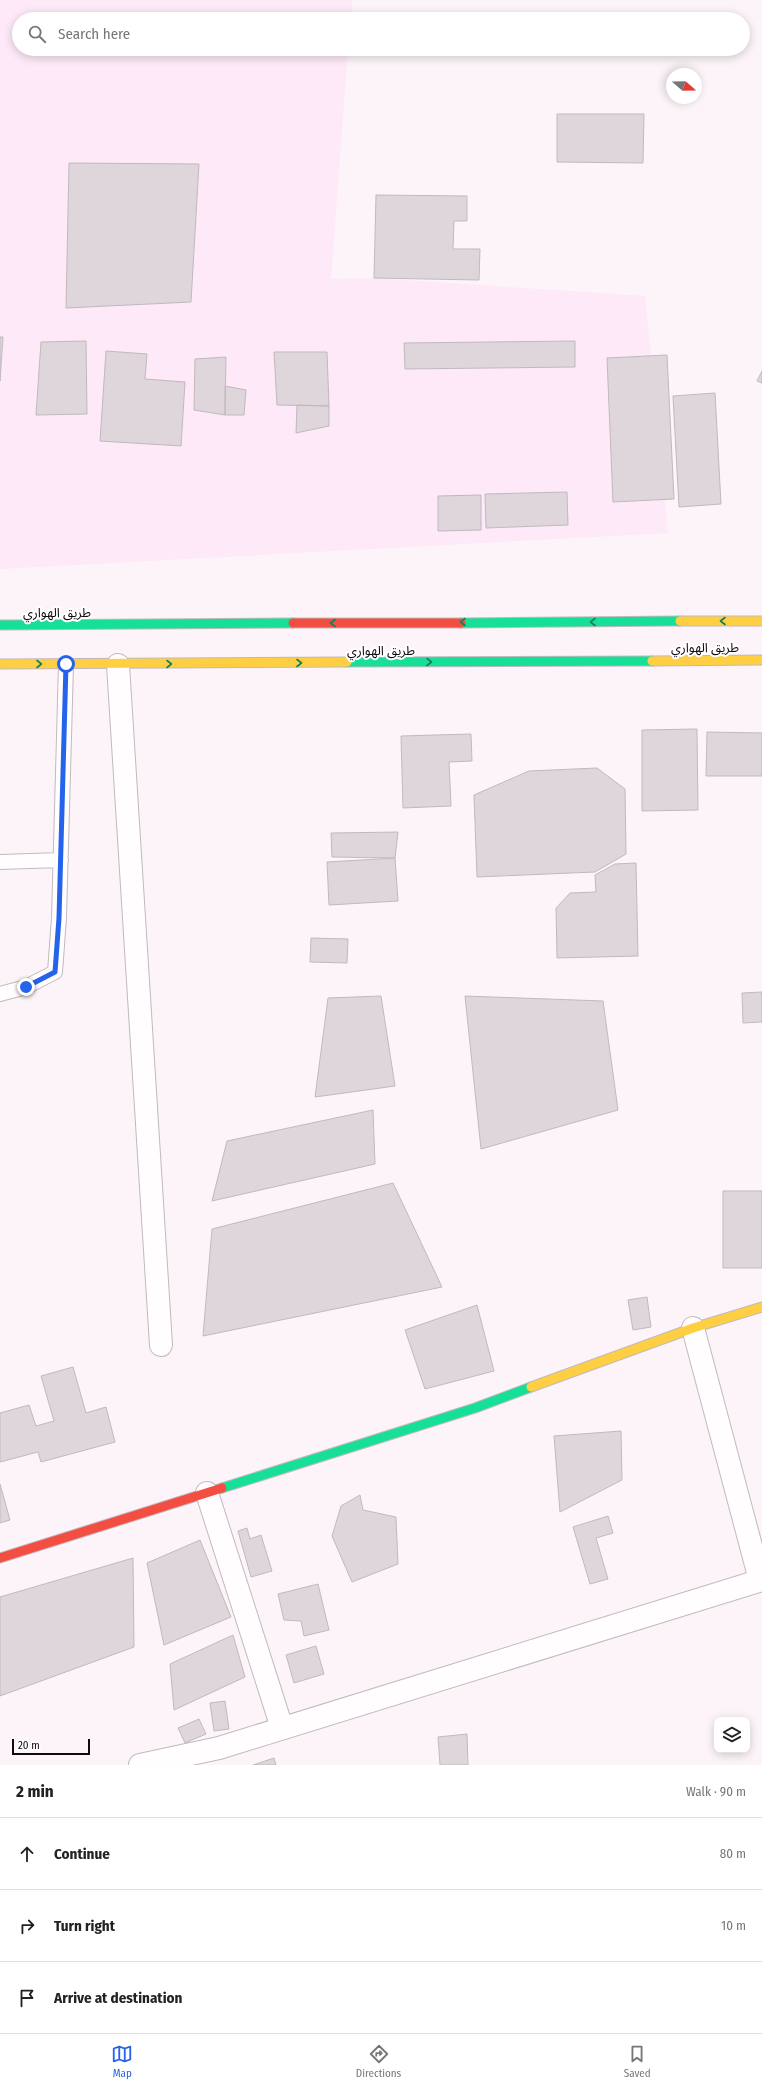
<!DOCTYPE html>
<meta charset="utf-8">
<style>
body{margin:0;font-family:"Fira Sans Condensed","Noto Sans Arabic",sans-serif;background:#f2f2f2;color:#222}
.controls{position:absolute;right:12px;bottom:12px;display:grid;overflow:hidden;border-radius:8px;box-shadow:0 2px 10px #0003}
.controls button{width:36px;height:36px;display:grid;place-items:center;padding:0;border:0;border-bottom:1px solid #e0e0e0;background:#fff;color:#222;font:20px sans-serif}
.compass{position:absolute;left:666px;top:68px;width:36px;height:36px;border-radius:50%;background:#fff;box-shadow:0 2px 10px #0003;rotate:110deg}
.scale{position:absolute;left:12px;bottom:10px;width:78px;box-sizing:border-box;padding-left:4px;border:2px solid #10090f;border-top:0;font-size:11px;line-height:14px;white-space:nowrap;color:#10090f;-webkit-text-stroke:3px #fff;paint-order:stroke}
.stop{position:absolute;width:12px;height:12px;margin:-9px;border:3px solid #2563eb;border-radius:50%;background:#fff}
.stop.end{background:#2563eb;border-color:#fff;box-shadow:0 1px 4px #0008}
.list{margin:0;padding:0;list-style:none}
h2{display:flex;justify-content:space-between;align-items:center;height:52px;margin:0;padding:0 16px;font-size:17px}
h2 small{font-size:13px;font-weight:400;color:#767676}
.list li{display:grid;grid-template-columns:26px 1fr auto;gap:12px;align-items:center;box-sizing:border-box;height:72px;padding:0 16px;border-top:1px solid #e0e0e0}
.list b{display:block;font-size:15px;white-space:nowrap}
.list em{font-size:13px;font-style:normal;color:#767676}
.icon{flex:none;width:22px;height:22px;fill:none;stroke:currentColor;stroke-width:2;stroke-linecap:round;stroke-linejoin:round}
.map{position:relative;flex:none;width:762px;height:1765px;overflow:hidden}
.search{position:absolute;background:#fff;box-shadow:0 2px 10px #0003;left:12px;right:12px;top:12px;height:44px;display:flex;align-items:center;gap:10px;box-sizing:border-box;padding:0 14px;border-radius:22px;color:#767676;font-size:15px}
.sheet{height:268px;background:#fff}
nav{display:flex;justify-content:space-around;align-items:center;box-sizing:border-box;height:56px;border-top:1px solid #e0e0e0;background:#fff;font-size:11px;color:#767676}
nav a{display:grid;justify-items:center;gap:2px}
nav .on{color:#2563eb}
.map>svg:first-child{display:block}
.built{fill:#fde9f7}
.building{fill:#ded6db;stroke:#c1b9be}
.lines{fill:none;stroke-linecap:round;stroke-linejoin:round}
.lane-casing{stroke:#c1b9be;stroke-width:16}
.street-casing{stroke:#c1b9be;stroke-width:24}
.fast-casing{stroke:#c1b9be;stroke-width:11}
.slow-casing{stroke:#c1b9be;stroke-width:11}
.jam-casing{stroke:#c1b9be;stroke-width:11}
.lane{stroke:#fffdfe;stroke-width:14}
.street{stroke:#fffdfe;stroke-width:22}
.fast{stroke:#16e098;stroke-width:9}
.slow{stroke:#ffcf43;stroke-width:9}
.jam{stroke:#f24e42;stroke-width:9}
.oneway{stroke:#137f5a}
.route{stroke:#2563eb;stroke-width:5}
.labels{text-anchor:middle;stroke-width:4;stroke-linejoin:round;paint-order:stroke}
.street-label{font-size:13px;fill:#10090f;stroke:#fff}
</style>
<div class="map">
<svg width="762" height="1765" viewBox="0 0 762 1765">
<rect width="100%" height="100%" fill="#fcf4f9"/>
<path class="built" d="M0,0H352L351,19H19V49H348L331,279L374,278L645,296L668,533L0,569Z"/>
<path class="building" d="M557,114H644L643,163L557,162Z
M69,163L199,164L191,302L66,308Z
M376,195L467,196V221H454L453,249H480L479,280L374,278Z
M0,337H3L0,381Z
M86,341L87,414L36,415L41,342Z
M575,341V367L405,369L404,343Z
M106,351L147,354L145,379L185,382L181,446L100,441Z
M274,352H327L329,406L277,405Z
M667,355L674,499L613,502L607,358Z
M226,357L225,415L194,410L195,359Z
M762,371V383L757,381Z
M225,386L246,390L244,415H225Z
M715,393L721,504L679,507L673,396Z
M297,405L329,406V426L296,433Z
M567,492L568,525L486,528L485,494Z
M481,495V530L438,531V496Z
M697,729L698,810L642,811V730Z
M707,732L762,733V776H706Z
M471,734L472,761L449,762L451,806L403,808L401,736Z
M597,768L625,789L626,854L595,872L477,877L474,795L529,771Z
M398,832L395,858L332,857L331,833Z
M395,858L398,901L329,905L327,862Z
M636,863L638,956L557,958L556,908L570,893L596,892L595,875L615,864Z
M311,938L348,939L347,963L310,962Z
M762,992V1022L743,1023L742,993Z
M381,996L395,1086L315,1097L328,998Z
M465,996L603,1001L618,1110L481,1149Z
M373,1110L375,1164L212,1201L227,1141Z
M393,1183L442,1287L203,1336L212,1229Z
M723,1191H762V1268H723Z
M647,1297L651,1327L633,1330L628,1300Z
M477,1305L494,1371L425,1389L405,1330Z
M73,1367L86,1413L106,1407L115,1442L41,1462L38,1452L0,1462V1413L29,1405L36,1426L54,1421L41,1376Z
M621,1431L622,1480L560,1512L554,1436Z
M0,1484L10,1520L0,1523Z
M360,1495L363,1510L396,1517L398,1564L352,1582L332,1536L341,1506Z
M608,1516L613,1533L596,1538L608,1579L590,1584L573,1527Z
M247,1528L250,1539L261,1535L272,1571L251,1577L238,1531Z
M200,1540L231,1617L164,1645L147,1563Z
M133,1558L134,1647L0,1696V1597Z
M318,1584L329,1630L304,1636L301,1621L284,1620L278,1594Z
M233,1635L245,1677L174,1710L170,1664Z
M316,1646L324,1674L294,1683L286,1655Z
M225,1701L229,1729L214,1731L210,1703Z
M199,1719L206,1734L185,1743L178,1728Z
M467,1734L468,1765H440L438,1737Z
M274,1758L276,1765H253Z"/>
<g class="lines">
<g class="lane-casing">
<path id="lane" d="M0,862L61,860
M0,994L26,987L55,972L59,918L66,664"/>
</g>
<g class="street-casing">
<path id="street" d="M118,665L161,1345
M693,1328L760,1580
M207,1493L282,1728
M140,1765L219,1748L762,1580"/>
</g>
<g class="fast-casing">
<path id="fast" d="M461,623L680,621
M0,625L293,623
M347,662L652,661
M222,1488L475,1408L531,1387"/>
</g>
<g class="slow-casing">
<path id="slow" d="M680,621H762
M652,661L762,660
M0,664L347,662
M531,1387L693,1328L762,1307"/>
</g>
<g class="jam-casing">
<path id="jam" d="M293,623H461
M0,1558L222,1488"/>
</g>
<use href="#lane" class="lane"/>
<use href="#street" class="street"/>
<use href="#fast" class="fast"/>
<use href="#slow" class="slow"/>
<use href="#jam" class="jam"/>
</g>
<defs><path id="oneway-chevron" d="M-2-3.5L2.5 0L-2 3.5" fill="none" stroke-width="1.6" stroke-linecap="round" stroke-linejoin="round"/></defs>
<g class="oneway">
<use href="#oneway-chevron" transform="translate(723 621) rotate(180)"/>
<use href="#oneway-chevron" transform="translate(463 622) rotate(180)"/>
<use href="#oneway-chevron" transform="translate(593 622) rotate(180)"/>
<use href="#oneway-chevron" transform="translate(333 623) rotate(180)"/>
<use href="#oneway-chevron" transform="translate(429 662)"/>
<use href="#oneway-chevron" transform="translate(299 663)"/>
<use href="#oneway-chevron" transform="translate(39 664)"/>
<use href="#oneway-chevron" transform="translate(169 664)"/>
</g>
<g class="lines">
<path class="route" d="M26,987L55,972L59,918L66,664"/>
</g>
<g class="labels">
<g class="street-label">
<text x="57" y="617">طريق الهواري</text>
<text x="705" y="652">طريق الهواري</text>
<text x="381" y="655">طريق الهواري</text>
</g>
</g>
</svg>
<div class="controls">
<button><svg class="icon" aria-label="layers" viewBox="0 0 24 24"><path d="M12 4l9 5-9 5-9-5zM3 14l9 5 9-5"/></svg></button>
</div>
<svg class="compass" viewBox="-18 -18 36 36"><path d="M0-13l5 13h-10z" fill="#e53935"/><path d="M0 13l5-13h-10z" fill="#767676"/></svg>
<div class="scale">20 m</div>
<div class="stop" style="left:66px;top:664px"></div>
<div class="stop end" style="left:26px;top:987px"></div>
<div class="search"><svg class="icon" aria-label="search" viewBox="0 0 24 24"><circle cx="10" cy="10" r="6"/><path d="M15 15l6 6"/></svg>Search here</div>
</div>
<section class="sheet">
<h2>2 min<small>Walk · 90 m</small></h2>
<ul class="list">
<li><svg class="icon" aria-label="ahead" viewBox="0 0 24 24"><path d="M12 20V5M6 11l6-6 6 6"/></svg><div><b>Continue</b></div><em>80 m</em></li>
<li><svg class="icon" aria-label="right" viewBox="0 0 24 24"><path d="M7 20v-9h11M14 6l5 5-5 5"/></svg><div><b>Turn right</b></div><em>10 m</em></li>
<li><svg class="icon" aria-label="arrive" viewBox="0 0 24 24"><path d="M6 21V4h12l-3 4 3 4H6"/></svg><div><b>Arrive at destination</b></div></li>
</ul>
</section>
<nav>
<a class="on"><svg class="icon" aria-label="map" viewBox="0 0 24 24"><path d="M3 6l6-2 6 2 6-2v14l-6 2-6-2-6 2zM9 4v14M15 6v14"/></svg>Map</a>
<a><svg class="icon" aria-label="directions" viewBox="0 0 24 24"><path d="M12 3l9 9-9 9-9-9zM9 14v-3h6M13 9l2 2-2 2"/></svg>Directions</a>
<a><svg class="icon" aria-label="saved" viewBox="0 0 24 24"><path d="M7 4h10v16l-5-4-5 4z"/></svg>Saved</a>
</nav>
